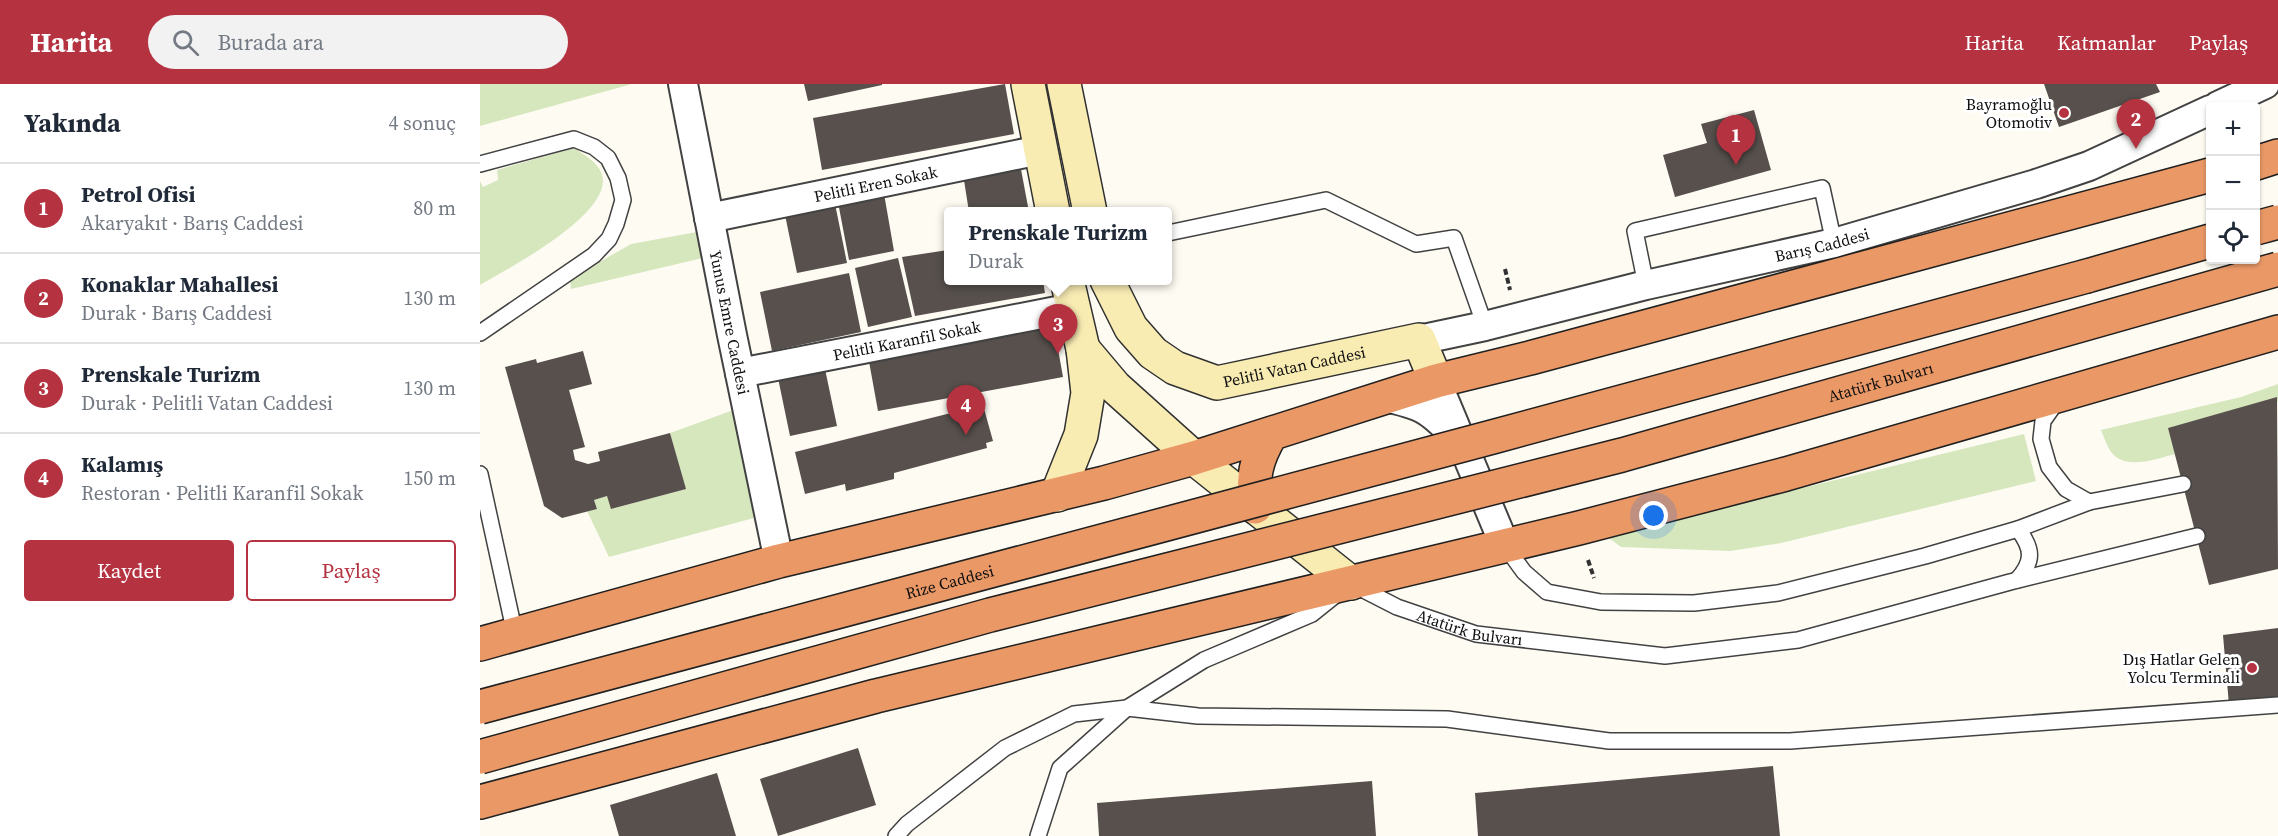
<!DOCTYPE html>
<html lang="tr">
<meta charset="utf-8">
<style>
body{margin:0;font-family:"Source Serif 4",serif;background:#f2f2f3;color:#1f2937}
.controls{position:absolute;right:18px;top:18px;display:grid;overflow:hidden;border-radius:6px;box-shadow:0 2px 4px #0004}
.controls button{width:54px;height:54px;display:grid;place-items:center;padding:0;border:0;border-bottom:2px solid #e0e1e3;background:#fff;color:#1f2937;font:30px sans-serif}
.you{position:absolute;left:1174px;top:432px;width:21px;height:21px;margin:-15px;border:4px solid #fff;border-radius:50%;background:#1a73e8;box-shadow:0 0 0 9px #1a73e833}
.badge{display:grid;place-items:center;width:39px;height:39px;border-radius:50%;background:#b53241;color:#fff;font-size:20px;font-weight:700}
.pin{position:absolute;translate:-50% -50px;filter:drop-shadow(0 2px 3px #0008)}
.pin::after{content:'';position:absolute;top:32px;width:21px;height:18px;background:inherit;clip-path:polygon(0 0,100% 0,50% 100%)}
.popup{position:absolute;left:464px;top:123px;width:228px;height:78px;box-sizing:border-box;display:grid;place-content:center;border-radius:6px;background:#fff;filter:drop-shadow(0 2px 4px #0005);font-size:20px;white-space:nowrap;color:#747a83}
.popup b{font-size:22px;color:#1f2937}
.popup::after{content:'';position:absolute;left:50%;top:100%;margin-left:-12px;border:12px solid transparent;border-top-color:#fff}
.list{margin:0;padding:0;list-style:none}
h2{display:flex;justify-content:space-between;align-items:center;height:78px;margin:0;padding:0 24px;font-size:26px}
h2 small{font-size:20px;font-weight:400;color:#747a83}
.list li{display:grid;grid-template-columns:39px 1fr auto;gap:18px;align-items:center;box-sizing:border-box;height:90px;padding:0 24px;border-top:2px solid #e0e1e3}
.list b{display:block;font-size:22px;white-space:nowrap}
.list p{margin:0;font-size:20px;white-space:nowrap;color:#747a83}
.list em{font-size:20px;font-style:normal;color:#747a83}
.actions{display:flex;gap:12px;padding:18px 24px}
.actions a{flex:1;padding:14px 0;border:2px solid #b53241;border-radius:6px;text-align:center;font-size:21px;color:#b53241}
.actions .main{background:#b53241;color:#fff}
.icon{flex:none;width:33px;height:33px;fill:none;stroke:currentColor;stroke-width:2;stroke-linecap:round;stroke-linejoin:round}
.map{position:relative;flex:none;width:1798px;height:752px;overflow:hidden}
header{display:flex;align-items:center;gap:36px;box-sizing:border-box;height:84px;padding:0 30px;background:#b53241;color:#fff}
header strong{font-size:28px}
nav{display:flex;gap:33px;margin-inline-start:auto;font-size:21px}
.search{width:420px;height:54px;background:#f2f2f3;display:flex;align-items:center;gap:15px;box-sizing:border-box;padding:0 21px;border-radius:33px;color:#747a83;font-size:22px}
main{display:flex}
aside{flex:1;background:#fff}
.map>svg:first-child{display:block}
.green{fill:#d6e7be}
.building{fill:#57504d}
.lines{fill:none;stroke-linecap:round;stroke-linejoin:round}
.lane-casing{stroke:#424242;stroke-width:18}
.street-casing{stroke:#424242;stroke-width:32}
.secondary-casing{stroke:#313131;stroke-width:36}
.highway-casing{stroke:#202020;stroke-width:36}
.path{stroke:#313131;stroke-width:4;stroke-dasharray:6 3;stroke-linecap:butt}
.lane{stroke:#fff;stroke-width:15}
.street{stroke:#fff;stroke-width:28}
.secondary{stroke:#f9ecb3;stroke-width:33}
.highway{stroke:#e99866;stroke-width:33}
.highway-bridge-casing{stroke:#202020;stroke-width:36;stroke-linecap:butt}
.highway-bridge{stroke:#e99866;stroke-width:33}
.poi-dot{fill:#b53241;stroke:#fff;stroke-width:2}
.labels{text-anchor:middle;stroke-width:6;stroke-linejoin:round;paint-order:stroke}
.poi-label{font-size:16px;fill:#0f0f0f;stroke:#fff;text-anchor:end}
.street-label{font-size:16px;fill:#0f0f0f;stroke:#fff}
</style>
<header>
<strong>Harita</strong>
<div class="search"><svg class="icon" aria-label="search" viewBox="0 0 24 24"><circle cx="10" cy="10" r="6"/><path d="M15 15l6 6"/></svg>Burada ara</div>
<nav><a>Harita</a><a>Katmanlar</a><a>Paylaş</a></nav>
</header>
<main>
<aside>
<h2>Yakında<small>4 sonuç</small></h2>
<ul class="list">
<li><span class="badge">1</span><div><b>Petrol Ofisi</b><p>Akaryakıt · Barış Caddesi</p></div><em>80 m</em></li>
<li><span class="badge">2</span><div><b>Konaklar Mahallesi</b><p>Durak · Barış Caddesi</p></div><em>130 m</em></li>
<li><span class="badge">3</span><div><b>Prenskale Turizm</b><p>Durak · Pelitli Vatan Caddesi</p></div><em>130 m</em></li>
<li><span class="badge">4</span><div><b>Kalamış</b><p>Restoran · Pelitli Karanfil Sokak</p></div><em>150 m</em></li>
</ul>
<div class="actions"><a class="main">Kaydet</a><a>Paylaş</a></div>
</aside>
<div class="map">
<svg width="1798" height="752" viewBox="0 0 1798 752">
<rect width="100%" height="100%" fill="#fefbf3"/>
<path class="green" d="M0,0H152L0,42Z
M94,64C103,70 117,78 121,88C139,127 27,185 0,201V97L3,103L18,96L17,86Z
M222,147L227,173L91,205L90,195L151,160Z
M1798,300V319L1796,314L1689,344L1695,370C1676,375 1646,387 1631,368C1627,362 1624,353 1621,346L1761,313Z
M259,324L285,431L129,473L107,427L117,425L114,416L127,412L132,425L205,405L190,349Z
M1544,350L1556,397L1301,459L1250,467L1141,463L1126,452Z"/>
<path class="building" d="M324,0H402V1L328,17Z
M525,0L534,50L342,86L333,34Z
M1564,0H1676L1680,8L1579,43Z
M1274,26L1291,86L1195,113L1183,71L1227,59L1221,40Z
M540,80L549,128H489L483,90Z
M403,104L414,167L369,176L357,113Z
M354,115L367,179L317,189L304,126Z
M468,166V196H563L565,209L435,232L422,173Z
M418,174L432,233L388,243L375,184Z
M369,189L381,248L292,267L280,208Z
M573,237L583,293L398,327L388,272Z
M103,267L112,300L89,306L105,363L93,366L95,376L108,380L120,377L118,368L190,349L206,405L131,425L127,412L114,416L117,425L82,434L64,422L25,283L56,275L57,279Z
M345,285L357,342L310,352L298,294Z
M1797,313L1798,485L1729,501L1688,344Z
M503,321L513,357L506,359L507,364L414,389V395L366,407L365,400L325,410L315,368Z
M1798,544V616L1749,621L1743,551Z
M378,664L396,721L298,752L280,695Z
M1293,682L1300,752H998L995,709Z
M237,689L256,752H139L130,721Z
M892,697L896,752H619L617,719Z"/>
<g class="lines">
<g class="lane-casing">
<g id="lane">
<path d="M0,80L94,55L114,63L128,74L138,94L143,116L136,140L129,155L114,171L0,249"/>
<path d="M688,149L846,116L936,160L974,154L1005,242"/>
<path d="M1166,201L1155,147L1342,104L1354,159"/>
<path d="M1577,317L1563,337L1561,355L1569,383L1586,405L1609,418"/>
<path d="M0,390L35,550"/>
<path d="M1025,462L1044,488L1067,508L1121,518L1214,519L1298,509L1445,472L1538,445L1609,418L1703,400"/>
<path d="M1537,496C1554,477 1553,465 1538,445"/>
<path id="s1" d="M876,502L917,523L996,550L1185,572L1318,556L1530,498L1717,452"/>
<path d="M416,752L427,740L525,664L594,630L647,624L718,632L967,635L1129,657H1310L1798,621"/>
<path d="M558,752L580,684L647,624L724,576L832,530L857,510"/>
</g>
</g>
<g class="street-casing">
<g id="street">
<path id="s2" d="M203,0L252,251L299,477"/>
<path d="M1738,22L1785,0"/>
<path id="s3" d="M229,134L560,66"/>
<path id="s4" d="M939,256L1005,242L1166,201L1354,159L1556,100L1609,82L1730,26"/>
<path id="s5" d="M260,289L592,224"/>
<path d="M956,297L1025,462"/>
<path d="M905,313C941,321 948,324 974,351"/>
</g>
</g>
<g class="secondary-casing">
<g id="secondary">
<path d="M548,0L573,128"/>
<path d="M584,0L610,128"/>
<path id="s6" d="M627,196L651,244L673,269L695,284L737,299L939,256L956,297"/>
<path d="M603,265L635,303L714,374L871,499"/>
<path d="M577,411L601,351L608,309L603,265L587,196"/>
</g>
</g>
<g class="highway-casing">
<path id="highway" d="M1776,79L1798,72
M1607,192L1730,157
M775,423C773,392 775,377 791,350
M0,560L299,477L624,399L714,374L956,297L1050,274L1730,91
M0,718L396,612L1099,444L1306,390L1798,248"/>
</g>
<path class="path" d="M1025,185L1030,206
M1108,476L1114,494"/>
<use href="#lane" class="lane"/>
<use href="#street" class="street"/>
<use href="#secondary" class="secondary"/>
<use href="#highway" class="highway"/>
<g class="highway-bridge-casing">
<g id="highway-bridge">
<path d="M1776,144L1798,138"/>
<path id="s7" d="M0,623L1016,352L1607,192"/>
<path id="s8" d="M0,673L510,531L1142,371L1798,185"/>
</g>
</g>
<use href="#highway-bridge" class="highway-bridge"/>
</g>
<g class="poi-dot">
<circle cx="1584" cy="29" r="6"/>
<circle cx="1772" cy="584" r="6"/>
</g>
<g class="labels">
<g class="poi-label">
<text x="1572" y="26">Bayramoğlu<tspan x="1572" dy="18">Otomotiv</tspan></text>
<text x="1760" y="581">Dış Hatlar Gelen<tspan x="1760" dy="18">Yolcu Terminali</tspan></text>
</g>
<g class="street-label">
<text dy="6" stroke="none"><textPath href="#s3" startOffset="170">Pelitli Eren Sokak</textPath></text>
<text dy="6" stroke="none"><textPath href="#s4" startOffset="414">Barış Caddesi</textPath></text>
<text dy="6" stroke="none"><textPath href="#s2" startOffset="243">Yunus Emre Caddesi</textPath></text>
<text dy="6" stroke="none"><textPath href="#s5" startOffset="170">Pelitli Karanfil Sokak</textPath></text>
<text dy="6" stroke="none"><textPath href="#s6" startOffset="237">Pelitli Vatan Caddesi</textPath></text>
<text dy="6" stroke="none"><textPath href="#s8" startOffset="1450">Atatürk Bulvarı</textPath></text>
<text dy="6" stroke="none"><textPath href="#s7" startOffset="486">Rize Caddesi</textPath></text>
<text dy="6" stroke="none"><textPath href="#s1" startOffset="122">Atatürk Bulvarı</textPath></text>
</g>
</g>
</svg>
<div class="controls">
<button>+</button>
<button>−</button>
<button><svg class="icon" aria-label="locate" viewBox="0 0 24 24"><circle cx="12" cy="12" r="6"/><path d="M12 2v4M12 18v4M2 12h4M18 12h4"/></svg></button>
</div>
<div class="you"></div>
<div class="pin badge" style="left:1256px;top:81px">1</div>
<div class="pin badge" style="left:1656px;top:65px">2</div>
<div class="pin badge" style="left:578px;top:270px">3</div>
<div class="popup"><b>Prenskale Turizm</b>Durak</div>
<div class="pin badge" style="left:486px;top:351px">4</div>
</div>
</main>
